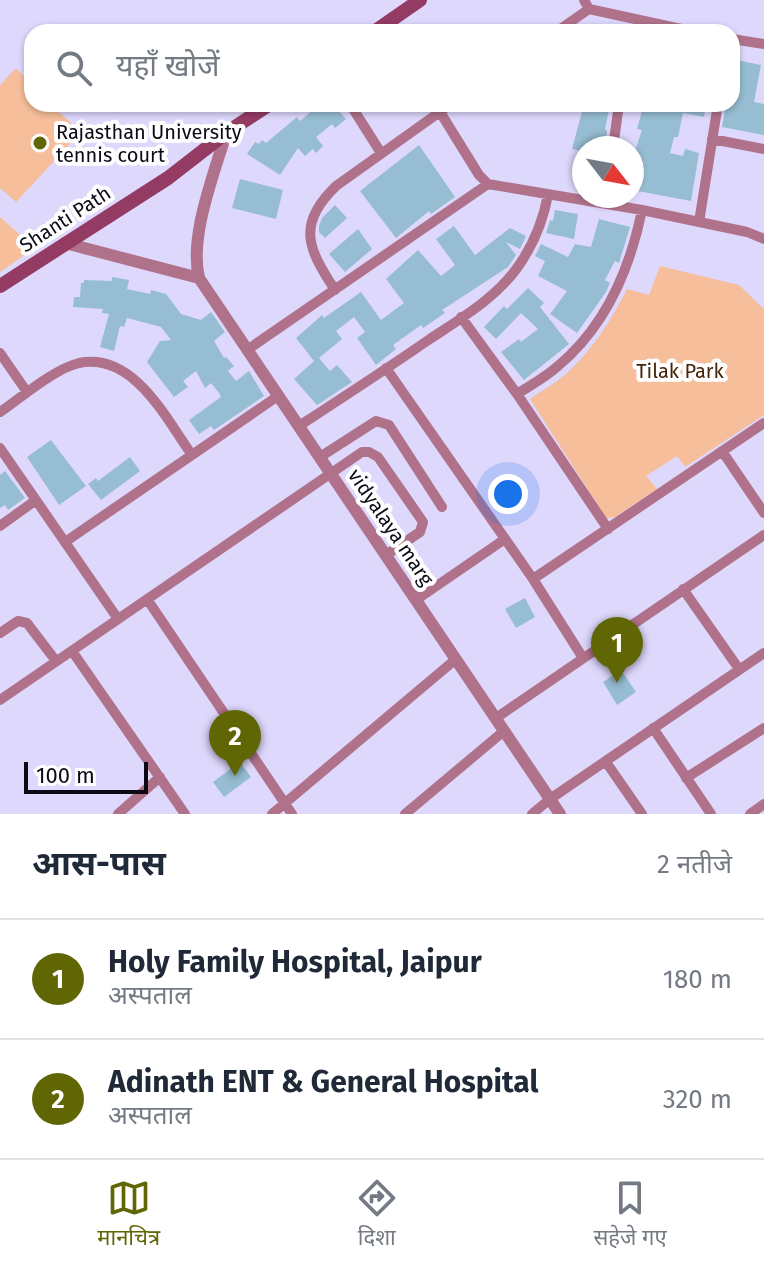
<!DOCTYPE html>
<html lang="hi">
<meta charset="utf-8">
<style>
body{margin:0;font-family:"Fira Sans","Noto Sans Devanagari",sans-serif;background:#f2f2f3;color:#1f2937}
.compass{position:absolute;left:572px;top:136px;width:72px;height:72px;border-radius:50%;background:#fff;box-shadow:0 2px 6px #0004;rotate:121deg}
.scale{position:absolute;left:24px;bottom:20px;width:124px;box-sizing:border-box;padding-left:8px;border:4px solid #0c0915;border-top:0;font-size:22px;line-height:28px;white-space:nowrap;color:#0c0915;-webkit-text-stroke:6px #fefefe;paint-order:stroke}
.you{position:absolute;left:508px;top:494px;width:28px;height:28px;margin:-20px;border:6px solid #fff;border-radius:50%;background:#1a73e8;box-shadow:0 0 0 12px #1a73e833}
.badge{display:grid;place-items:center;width:52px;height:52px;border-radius:50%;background:#606604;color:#fff;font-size:26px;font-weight:700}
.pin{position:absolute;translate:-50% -66px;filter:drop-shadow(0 2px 4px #0008)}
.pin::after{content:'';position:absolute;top:42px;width:28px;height:24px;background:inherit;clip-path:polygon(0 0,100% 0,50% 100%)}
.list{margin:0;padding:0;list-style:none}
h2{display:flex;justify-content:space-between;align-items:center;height:104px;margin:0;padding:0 32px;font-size:34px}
h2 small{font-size:26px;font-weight:400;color:#747a83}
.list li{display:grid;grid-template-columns:52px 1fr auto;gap:24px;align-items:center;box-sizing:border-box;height:120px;padding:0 32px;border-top:2px solid #e0e1e3}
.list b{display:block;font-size:30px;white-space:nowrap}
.list p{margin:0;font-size:26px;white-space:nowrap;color:#747a83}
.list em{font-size:26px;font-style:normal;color:#747a83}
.icon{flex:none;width:44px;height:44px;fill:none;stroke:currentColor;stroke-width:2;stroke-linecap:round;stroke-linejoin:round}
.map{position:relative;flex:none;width:764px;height:814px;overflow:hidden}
.search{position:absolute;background:#fff;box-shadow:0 2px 6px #0004;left:24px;right:24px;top:24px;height:88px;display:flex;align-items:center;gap:20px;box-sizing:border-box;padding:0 28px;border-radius:24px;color:#747a83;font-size:30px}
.sheet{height:344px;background:#fff}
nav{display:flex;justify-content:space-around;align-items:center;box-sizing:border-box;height:112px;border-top:2px solid #e0e1e3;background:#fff;font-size:22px;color:#747a83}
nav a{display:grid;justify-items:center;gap:4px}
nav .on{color:#606604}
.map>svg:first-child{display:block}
.green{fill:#f6be9b}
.building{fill:#97bdd3}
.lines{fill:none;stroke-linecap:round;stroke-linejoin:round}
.minor{stroke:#b0728b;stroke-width:10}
.tertiary{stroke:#b0728b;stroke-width:12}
.secondary{stroke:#943b64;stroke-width:14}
.poi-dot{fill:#606604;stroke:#fefefe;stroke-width:3}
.labels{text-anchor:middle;stroke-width:8;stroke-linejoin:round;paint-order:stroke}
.poi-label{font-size:20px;fill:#0c0915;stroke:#fefefe;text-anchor:start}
.street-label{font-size:20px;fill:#0c0915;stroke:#fefefe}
.park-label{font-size:20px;fill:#46240a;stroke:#fefefe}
</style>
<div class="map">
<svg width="764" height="814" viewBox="0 0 764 814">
<rect width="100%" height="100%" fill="#ded8fd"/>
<path class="green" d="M16,68L32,85V104H50L81,132L16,202L0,188V85Z
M0,217L35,248L0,272Z
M660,266L739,285L764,309V415L685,467L677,456L646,476L657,489L615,517L606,518L530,399C542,390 556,383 567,373C592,350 612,319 627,289L649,295Z"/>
<path class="building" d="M737,60L761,65L754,102L764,104V135L722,127L726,104H732V84Z
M320,104H333L346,119L335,128L332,124L316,137L323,146L316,153L313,149L305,156L298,148L280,175L247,154L255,142L259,144L262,140L266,143L297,117L300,121Z
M584,104H610L605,130H607L605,148H584V151L572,149Z
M644,104H706L704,117L683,113L678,137H674L670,153L683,156L685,149L699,153L691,201L632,190V160L642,130L637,129Z
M419,145L455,197L431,214L429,211L396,238L360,191Z
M240,179L283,190L276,219L232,208Z
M335,205L347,218L325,238L319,232V226L322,218Z
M555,210L578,214L574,239L546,233L550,220L553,221Z
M599,219L630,227L619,263L615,261L605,280L610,283L606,292L577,333L550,314L567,291L538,276L545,261L535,256L541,244L568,257L575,244L591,247Z
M454,226L475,255L510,228L526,236L520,249L506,242L516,255L508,267L442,310L445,313L423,328L421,325L393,345L396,349L376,365L357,338L365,332L354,317L336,331L342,339L319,358L330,371L337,365L352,382L317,405L294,379L314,361L296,338L322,315L324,318L361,292L381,320L404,303L386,279L418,250L441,276L455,265L436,239Z
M358,229L372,249L345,272L329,254Z
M112,277L129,280L127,289L150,294L151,290L166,294L181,314L201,320L211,312L225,332L214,341L224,358L226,357L234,366L228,371L236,381L249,371L264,396L214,430L211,426L199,434L189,420L221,397L219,393L211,383L205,388L196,371L183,381L188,387L174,397L147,362L160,341L171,340L161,327L127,318L124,327L120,326L114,351L100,347L109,314L102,313L103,309L73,307L74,297H80L81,283H84V280L112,281Z
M528,288L544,303L540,307L569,344L524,380L501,352L519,339L521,342L538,329L521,313L496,339L484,327L504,306L507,309Z
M51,440L86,486L59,505L27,457Z
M130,457L140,471L101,500L88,484L96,478L98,481Z
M5,471L25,498L8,510L5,505L0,508V475Z
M525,598L535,617L516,628L505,609Z
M621,670L636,692L617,705L603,682Z
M240,762L251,777L224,797L213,782Z"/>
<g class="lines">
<path class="minor" d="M584,0L589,9L695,32
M556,32L589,9
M732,39L764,44
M350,104L381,153
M440,112L479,175L488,184L642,210L747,232L764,239
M712,139L764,149
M613,148L619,104
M699,222L718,104
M335,290C308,249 296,224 336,186L451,104
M461,317L517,394L608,529
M247,350L488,184
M0,353L27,392
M386,368L533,579L583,658
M517,394C531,385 546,377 558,366C606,326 630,269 642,210
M0,412C22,397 54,369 79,363C134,352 166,419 192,455
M299,426C342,398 385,370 427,341C458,320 495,299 517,268C533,246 543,221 548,195
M0,448L118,619
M722,451L764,513
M320,457L376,421L389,425L442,507
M0,526L36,500
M65,542L278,396
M533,579L764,423
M683,589L739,669
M147,599L292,814
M416,600L505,539
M0,633L18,621L27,623L56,661
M72,651L185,814
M0,700L362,452H369L378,457L423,522L420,532L386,555
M496,718L764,535
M653,728L711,814
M606,762L642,814
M686,778L764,728
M118,814L160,777
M272,814L456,659
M405,814L504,731
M532,814L550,799L764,653
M750,814L764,804"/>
<path class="tertiary" d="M226,133C214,175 189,236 199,278L560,814
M65,243L199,278"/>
<path class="secondary" d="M374,32L420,0
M0,286L168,178L226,133L270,104"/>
</g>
<circle class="poi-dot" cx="40" cy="143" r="8"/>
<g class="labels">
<g class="poi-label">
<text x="56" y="139">Rajasthan University<tspan x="56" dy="23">tennis court</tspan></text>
</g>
<g class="street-label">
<text transform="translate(65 219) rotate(-33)" y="7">Shanti Path</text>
<text transform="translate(391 527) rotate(56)" y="7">vidyalaya marg</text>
</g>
<g class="park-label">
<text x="680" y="378">Tilak Park</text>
</g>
</g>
</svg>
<svg class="compass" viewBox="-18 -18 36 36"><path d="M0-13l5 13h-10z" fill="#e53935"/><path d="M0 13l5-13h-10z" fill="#747a83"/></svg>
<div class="scale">100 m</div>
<div class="you"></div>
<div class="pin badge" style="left:617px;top:683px">1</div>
<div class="pin badge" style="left:235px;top:776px">2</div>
<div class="search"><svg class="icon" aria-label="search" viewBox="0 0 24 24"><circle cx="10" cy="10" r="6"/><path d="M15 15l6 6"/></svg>यहाँ खोजें</div>
</div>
<section class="sheet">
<h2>आस-पास<small>2 नतीजे</small></h2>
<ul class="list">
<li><span class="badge">1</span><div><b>Holy Family Hospital, Jaipur</b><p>अस्पताल</p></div><em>180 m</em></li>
<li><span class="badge">2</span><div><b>Adinath ENT &amp; General Hospital</b><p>अस्पताल</p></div><em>320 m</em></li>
</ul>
</section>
<nav>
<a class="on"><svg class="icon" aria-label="map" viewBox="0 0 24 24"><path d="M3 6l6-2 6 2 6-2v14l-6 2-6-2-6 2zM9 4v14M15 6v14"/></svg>मानचित्र</a>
<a><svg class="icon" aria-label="directions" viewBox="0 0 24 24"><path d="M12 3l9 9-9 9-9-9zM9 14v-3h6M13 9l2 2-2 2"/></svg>दिशा</a>
<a><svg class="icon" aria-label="saved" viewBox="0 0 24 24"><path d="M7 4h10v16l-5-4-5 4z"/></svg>सहेजे गए</a>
</nav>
